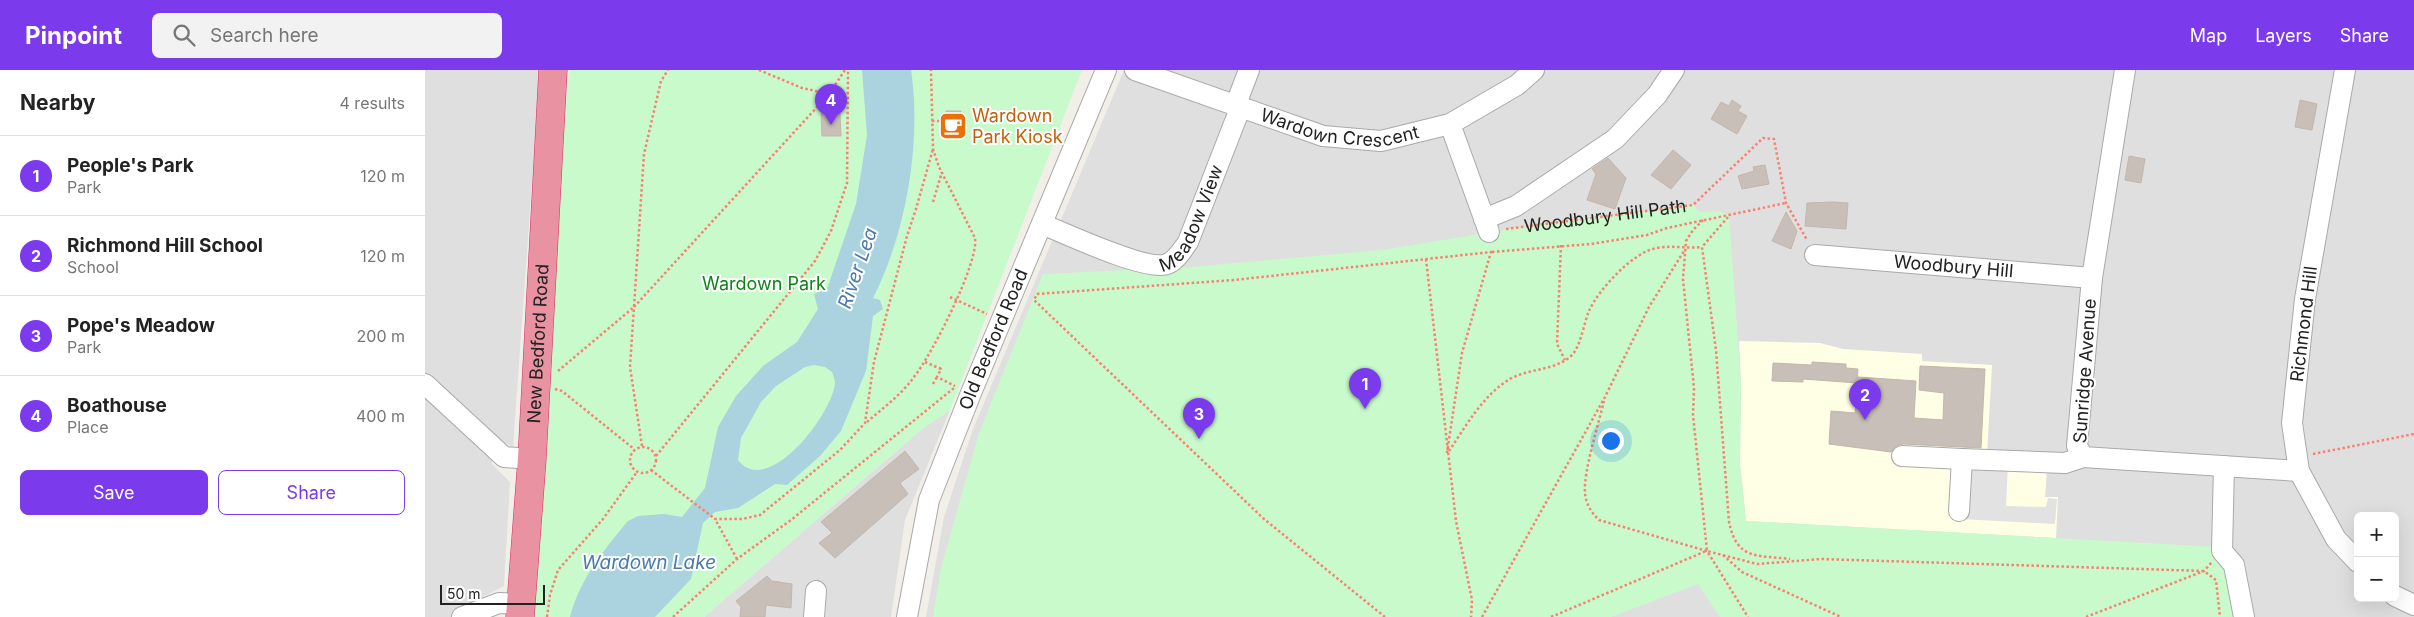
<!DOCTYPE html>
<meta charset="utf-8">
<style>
body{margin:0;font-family:Inter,sans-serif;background:#f2f2f2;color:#222}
.controls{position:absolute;right:15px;bottom:15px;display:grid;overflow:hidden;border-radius:8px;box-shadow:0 5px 20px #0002}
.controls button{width:45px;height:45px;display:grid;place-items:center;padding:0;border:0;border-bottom:1px solid #e0e0e0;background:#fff;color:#222;font:25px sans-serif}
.scale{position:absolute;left:15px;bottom:12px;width:105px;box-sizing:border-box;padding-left:5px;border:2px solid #222;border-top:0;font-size:14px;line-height:18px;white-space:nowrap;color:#222;-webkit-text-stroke:4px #fff;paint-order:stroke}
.you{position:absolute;left:1185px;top:370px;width:18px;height:18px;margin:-12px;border:4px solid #fff;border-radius:50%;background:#1a73e8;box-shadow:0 0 0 8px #1a73e833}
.badge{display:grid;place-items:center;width:32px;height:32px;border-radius:50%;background:#7c3aed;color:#fff;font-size:16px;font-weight:700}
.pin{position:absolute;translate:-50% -41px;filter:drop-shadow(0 1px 2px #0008)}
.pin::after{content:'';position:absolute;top:26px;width:18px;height:15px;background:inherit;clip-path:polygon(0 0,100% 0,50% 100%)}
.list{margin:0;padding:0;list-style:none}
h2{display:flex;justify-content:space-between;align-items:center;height:65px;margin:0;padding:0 20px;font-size:21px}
h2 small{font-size:16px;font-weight:400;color:#767676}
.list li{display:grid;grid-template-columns:32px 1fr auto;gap:15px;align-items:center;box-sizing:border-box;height:80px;padding:0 20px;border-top:1px solid #e0e0e0}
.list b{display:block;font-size:19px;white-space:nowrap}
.list p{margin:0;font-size:16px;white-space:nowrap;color:#767676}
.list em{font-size:16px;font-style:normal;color:#767676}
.actions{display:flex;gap:10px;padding:15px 20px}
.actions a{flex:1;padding:11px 0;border:1px solid #7c3aed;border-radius:8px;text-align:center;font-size:18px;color:#7c3aed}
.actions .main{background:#7c3aed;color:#fff}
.icon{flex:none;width:28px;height:28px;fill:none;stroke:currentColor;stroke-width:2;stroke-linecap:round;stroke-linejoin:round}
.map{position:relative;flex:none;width:1989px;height:547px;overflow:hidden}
header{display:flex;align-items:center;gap:30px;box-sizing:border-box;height:70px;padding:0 25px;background:#7c3aed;color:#fff}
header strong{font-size:24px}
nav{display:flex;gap:28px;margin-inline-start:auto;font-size:18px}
.search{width:350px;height:45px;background:#f2f2f2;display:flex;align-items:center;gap:12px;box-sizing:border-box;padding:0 18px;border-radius:8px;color:#767676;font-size:19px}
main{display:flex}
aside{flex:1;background:#fff}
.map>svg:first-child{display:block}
.residential{fill:#e0dfdf;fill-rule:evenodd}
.education{fill:#ffffe5}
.park{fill:#c8facc}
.parking{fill:#e2e2e2}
.water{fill:#aad3df;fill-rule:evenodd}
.building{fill:#c7bfb8;stroke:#c4b6ab}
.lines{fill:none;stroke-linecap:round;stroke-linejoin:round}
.minor-casing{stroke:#a9a9a9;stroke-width:22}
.highway-casing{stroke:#dc2a67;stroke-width:29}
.path{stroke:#fa8072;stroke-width:2.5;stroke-dasharray:2.5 2.5;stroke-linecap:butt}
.minor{stroke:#fff;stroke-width:20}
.highway{stroke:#e892a2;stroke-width:28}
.labels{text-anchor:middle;stroke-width:4;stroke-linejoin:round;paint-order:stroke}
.food-label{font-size:18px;fill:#c56008;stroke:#fff;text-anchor:start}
.street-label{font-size:18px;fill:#222;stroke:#fff}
.park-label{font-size:18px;fill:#0c8416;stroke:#fff}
.water-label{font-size:19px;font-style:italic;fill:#4a7aab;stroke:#fff}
</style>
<header>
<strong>Pinpoint</strong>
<div class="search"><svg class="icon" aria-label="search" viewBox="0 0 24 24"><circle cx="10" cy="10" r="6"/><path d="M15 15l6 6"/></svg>Search here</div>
<nav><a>Map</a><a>Layers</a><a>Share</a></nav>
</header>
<main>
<aside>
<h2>Nearby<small>4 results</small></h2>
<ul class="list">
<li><span class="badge">1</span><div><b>People's Park</b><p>Park</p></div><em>120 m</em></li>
<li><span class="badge">2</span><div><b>Richmond Hill School</b><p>School</p></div><em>120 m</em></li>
<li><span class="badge">3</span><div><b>Pope's Meadow</b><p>Park</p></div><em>200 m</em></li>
<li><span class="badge">4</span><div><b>Boathouse</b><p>Place</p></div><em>400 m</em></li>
</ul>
<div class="actions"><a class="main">Save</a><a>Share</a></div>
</aside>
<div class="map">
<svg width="1989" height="547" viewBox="0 0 1989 547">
<rect width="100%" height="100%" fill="#f2efe9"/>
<path class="residential" d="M0,0H115L88,377L68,365L67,394L85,412L79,516L58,527L64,547H0Z
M699,0H1989V547H501L519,447L548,359ZM1933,446H1970V528H1933Z
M525,340L480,450L466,547H279L497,359Z"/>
<path class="education" d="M1314,271L1395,273L1418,279L1497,284V291L1567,295L1562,385L1623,386L1620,427H1633L1631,468L1321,451L1315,394L1316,314Z"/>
<path class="park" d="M144,0H657L525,340L497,359L279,547H105L114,334Z
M1268,135L1274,142L1294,141L1304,146L1316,314L1315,394L1321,451L1793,477L1820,547H1295L1273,514L1186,547H508L516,498L554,363L618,204L767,197L957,180L1116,154Z"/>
<path class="parking" d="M1540,393L1583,395L1581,436L1621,437L1623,428L1632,429L1630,454L1536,449Z"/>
<path class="water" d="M437,0H486C497,71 481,164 448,228L455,230L458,239L448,246L441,301L416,361L395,386L362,415L350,414L313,438L290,442L278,453L266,509L230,547H145C155,509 178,481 203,451L213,446L239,444L257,447L280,418L293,357L311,326L338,296L372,272L393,239L389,224L402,219L431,134L442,65ZM389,295L400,297L407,302C408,305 410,310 410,313C408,343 343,429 313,390L316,368L336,332L351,316L380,297Z"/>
<path class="building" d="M1307,30L1316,36L1313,41L1322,46L1312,64L1286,49L1296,32L1304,36Z
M1875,30L1892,34L1887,60L1870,57Z
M521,41H536V61H521Z
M415,43L416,66H397L396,44Z
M1248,80L1266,95L1246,119L1226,105Z
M1704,86L1720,89L1716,113L1700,110Z
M1183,88L1201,108L1190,139L1162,130L1171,104L1167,99Z
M1340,95L1344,114L1317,119L1313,106L1329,101L1328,97Z
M1408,132L1423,133L1421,159L1380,156L1382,133Z
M1361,142L1372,161L1366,179L1347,171Z
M1387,292L1421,294V298L1433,299L1432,313L1378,309V312L1347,311L1348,293L1387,295Z
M1495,296L1560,299L1556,378L1478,374L1471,376L1466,382L1404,374L1406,341L1430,343L1433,307L1491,311L1489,348L1518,350L1519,323L1494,320Z
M480,381L494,399L475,413L483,424L410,488L394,473L407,463L396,452Z
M342,506L347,511L367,514L366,538L341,535L340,547H315L316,537L311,531Z"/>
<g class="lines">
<g class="minor-casing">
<g id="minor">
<path id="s2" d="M710,0L898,66L956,71L1025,54L1092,15L1109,0"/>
<path d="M1700,0L1667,208L1652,376L1658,387L1874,401"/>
<path d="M1920,0L1880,229L1867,353L1874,401L1911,469L1933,492"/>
<path d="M811,34L824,0"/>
<path d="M1025,54L1064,162"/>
<path d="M1059,149L1091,136L1190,69L1232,25L1249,0"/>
<path id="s3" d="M617,154C639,163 722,202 742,194C751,191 758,179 763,172L816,36"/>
<path id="s4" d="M1390,185L1667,208"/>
<path d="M0,314L79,387L107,389"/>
<path d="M1477,386L1537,389"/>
<path d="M1799,396L1797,481L1809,495L1819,547"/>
<path d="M1534,441L1537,389L1640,393L1658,387"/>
<path d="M1970,526L1989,535"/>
<path d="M37,547L74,533L96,534"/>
<path d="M389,547L391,521"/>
<path id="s5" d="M482,547L504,430L546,323L681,0"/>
</g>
</g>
<g class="highway-casing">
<g id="highway">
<path id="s6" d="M95,547L107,389L128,0"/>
</g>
</g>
<g class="path">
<path d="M334,0L377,18L409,25L422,34"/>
<path d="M507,51H521"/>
<path d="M508,132L517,102"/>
<path d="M1303,147L1277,177L1291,280L1304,452C1312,490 1331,485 1365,489"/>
<path d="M1278,150L1268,160L1261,171L1258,209L1269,318L1268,345L1282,481L1332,494L1396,489L1779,501L1791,510L1795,547"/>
<path id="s1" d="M1081,159L1268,135L1338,68L1349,69L1361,133L1382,170"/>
<path d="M1136,175L1132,274L1140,290"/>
<path d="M1067,182L1166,174L1222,165L1242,158L1361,133"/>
<path d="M1001,189L1031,451L1047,530L1046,547"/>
<path d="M525,227L562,244"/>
<path d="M500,292L516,299L512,307L530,316"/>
<path d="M133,301L209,237L219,84L236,11L243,0"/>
<path d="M508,314L512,307"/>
<path d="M130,319L137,321L209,379"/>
<path d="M1179,331C1174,352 1158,403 1160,423C1161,434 1166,442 1174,450L1282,481L1323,547"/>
<path d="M442,352C458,338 476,325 489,307C506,286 554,193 550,168L514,97L508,79L506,0"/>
<path d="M217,376L205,297L209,237L404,24L420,0"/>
<circle cx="218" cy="390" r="13"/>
<path d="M1024,381C1041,356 1058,325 1085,309C1104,298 1132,301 1148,284C1156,274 1159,253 1164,241C1173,220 1209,181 1232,178C1248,175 1262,179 1277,177"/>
<path d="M1888,384L1989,364"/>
<path d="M231,386L390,191L406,161L422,113L423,0"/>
<path d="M226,400L290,449"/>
<path d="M1298,485L1317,502L1416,547"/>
<path d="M312,489L290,449H317L335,445L415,380L440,353L449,292L482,166L491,139L508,79"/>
<path d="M122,547L125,525L133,500L178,449L212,402"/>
<path d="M248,547L312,489L366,450L529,318"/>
<path d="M960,547L839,449L609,230L612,224L809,210L1066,182L1037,283L1022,383"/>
<path d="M1057,547L1180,327L1224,237L1259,181"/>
<path d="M1126,547L1281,481"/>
<path d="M1661,547L1779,501L1787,492"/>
</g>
<use href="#minor" class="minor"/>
<use href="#highway" class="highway"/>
</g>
<defs>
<g id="cafe-square" transform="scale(1.4375)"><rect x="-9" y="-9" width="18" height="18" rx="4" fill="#e8710a" stroke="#fff"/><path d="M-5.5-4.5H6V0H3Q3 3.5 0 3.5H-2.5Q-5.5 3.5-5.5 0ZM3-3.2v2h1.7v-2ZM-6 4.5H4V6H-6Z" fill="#fff"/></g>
</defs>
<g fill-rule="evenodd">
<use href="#cafe-square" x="528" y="56"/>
</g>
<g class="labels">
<g class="food-label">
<text x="547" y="52">Wardown<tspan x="547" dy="21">Park Kiosk</tspan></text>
</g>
<g class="street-label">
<text dy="6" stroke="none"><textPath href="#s2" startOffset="215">Wardown Crescent</textPath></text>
<text dy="6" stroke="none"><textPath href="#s3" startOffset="185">Meadow View</textPath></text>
<text dy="6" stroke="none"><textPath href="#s1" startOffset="100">Woodbury Hill Path</textPath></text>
<text dy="6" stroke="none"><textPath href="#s4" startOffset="139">Woodbury Hill</textPath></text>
<text transform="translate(1879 254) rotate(-83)" y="6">Richmond Hill</text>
<text dy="6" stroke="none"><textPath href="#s5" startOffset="292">Old Bedford Road</textPath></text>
<text dy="6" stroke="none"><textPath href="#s6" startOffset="274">New Bedford Road</textPath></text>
<text transform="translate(1660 301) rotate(-86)" y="6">Sunridge Avenue</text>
</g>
<g class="park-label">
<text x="339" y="220">Wardown Park</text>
</g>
<g class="water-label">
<text transform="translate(432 198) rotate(-71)" y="7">River Lea</text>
<text x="224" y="499">Wardown Lake</text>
</g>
</g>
</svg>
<div class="controls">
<button>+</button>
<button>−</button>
</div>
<div class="scale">50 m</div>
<div class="you"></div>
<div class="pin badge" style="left:940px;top:339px">1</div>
<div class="pin badge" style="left:1440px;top:350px">2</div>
<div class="pin badge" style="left:774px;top:369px">3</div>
<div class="pin badge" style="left:406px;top:55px">4</div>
</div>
</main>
